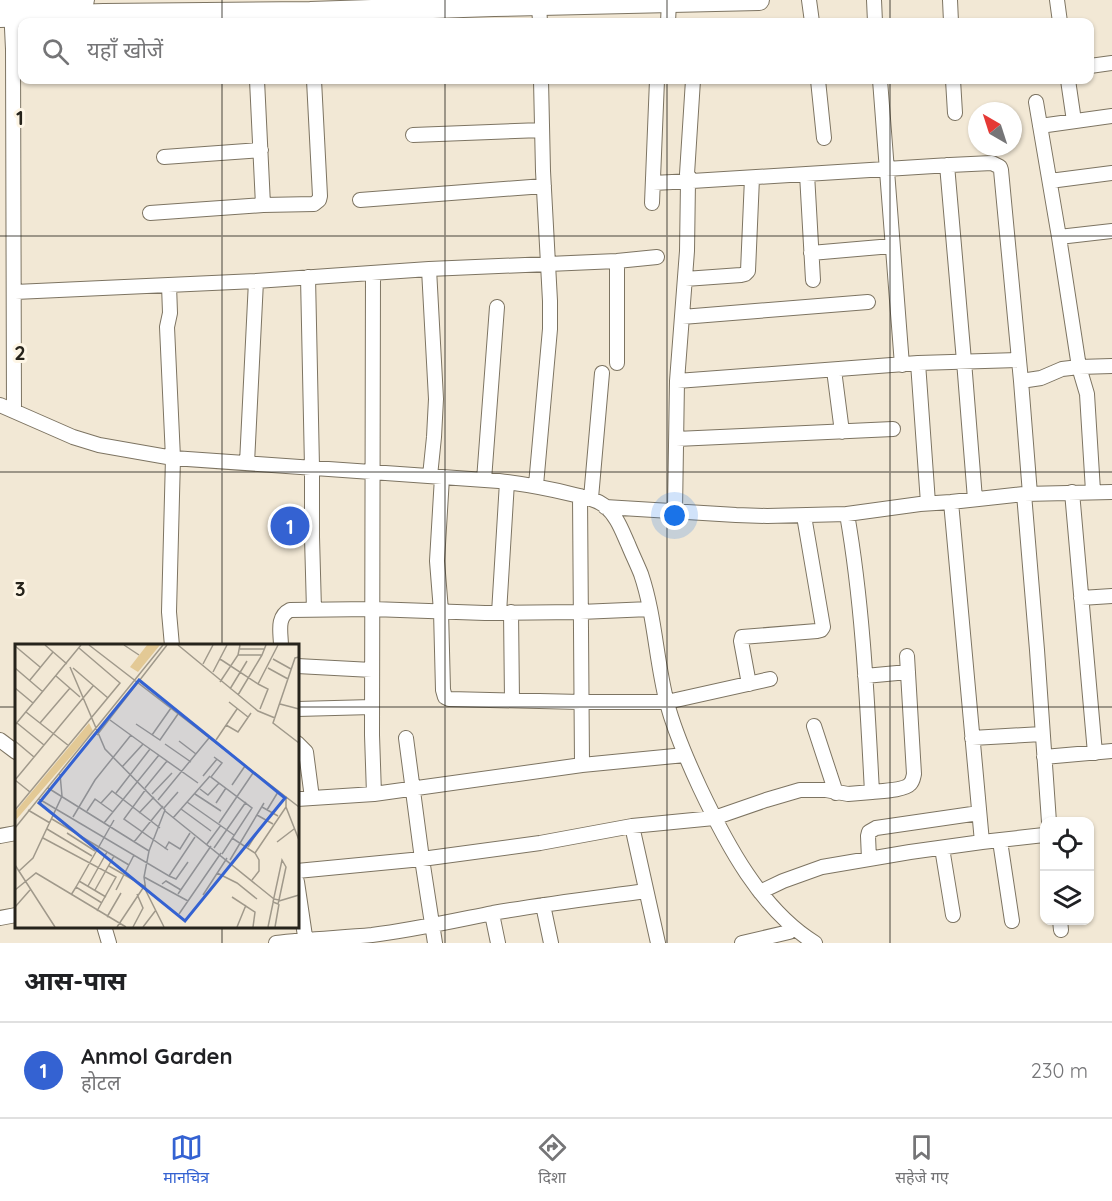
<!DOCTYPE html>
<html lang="hi">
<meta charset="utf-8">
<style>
body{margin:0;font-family:Quicksand,"Noto Sans Devanagari",sans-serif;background:#f2f2f2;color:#202124}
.controls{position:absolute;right:18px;bottom:18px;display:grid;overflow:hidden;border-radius:12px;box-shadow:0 2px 4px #0004}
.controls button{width:54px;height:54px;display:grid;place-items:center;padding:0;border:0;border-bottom:2px solid #e0e0e0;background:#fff;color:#202124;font:30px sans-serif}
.compass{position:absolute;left:968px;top:102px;width:54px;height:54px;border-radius:50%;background:#fff;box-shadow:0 2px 4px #0004;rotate:321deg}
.you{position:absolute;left:675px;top:516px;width:21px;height:21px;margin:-15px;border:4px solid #fff;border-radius:50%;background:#1a73e8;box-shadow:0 0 0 9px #1a73e833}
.badge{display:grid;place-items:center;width:39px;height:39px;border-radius:50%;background:#3462d2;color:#fff;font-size:20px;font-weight:700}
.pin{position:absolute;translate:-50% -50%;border:3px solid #fff;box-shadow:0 2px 6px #0006}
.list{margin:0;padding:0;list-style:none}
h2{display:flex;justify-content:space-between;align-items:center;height:78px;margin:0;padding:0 24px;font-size:26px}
h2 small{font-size:20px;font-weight:400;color:#757577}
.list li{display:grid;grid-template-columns:39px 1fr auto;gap:18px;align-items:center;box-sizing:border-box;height:96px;padding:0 24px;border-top:2px solid #e0e0e0}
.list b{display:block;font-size:22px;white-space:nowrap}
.list p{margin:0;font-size:20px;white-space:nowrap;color:#757577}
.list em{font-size:20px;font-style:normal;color:#757577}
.icon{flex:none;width:33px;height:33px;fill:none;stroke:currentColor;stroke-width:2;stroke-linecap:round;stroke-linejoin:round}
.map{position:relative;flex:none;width:1112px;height:943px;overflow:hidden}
.search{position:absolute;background:#fff;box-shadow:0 2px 4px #0004;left:18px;right:18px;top:18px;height:66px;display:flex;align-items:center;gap:15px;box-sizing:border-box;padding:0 21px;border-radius:12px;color:#757577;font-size:22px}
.sheet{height:174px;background:#fff}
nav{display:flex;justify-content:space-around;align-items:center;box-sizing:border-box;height:84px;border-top:2px solid #e0e0e0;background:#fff;font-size:16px;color:#757577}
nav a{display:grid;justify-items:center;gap:3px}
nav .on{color:#3462d2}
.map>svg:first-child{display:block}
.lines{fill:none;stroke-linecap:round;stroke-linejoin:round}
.minor-casing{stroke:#7d7462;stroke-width:16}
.highway-casing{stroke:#7d7462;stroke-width:22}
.minor{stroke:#fff;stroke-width:14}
.highway{stroke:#fff;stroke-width:20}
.grid{fill:none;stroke:#26231b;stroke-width:1.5;stroke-opacity:0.55}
.inset-road{fill:none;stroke:#a0998b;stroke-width:1.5}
.view{fill:#3462d2;fill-opacity:0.15;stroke:#3462d2;stroke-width:3}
.inset-edge{fill:none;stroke:#26231b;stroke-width:3}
.grid-label{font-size:20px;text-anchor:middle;font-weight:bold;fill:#26231b;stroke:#fef6e6;stroke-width:6;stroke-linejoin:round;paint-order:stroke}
</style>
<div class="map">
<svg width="1112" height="943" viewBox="0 0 1112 943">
<rect width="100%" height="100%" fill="#f2e8d5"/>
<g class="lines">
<g class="minor-casing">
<path id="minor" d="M809,0L812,22
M874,0L875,22
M950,0L951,22
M1057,0L1060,22
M539,5L540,22
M11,8L13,49L14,410
M668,22L669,2
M1090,66L1112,63
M257,80L263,205
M693,80L687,174L692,181L950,165L992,163L1000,167L1001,170L1021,381L1030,494
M818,80L824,138
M880,80L902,365
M953,80L955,113
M1068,80L1074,121
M1036,102L1059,237L1079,367L1087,394L1093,491
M1040,126L1112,116
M413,135L542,130
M164,157L261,150
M947,165L964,361L975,499
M807,174L813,280
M1050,181L1112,173
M653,183L692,181
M360,200L544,186
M652,203L657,80
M150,213L263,205L314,204L319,200L320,196L314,80
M1059,237L1112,231
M811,253L892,246
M429,269L436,399L434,437L430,476
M373,273L372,735L374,794
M308,277L312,467V537L314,610
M685,279L741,275L745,274L748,271L752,178
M256,281L429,269L617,261L657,257
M169,285L170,313L167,327L173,458L169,612L172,646
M15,292L256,281L247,463
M682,317L868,302
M617,363V261
M918,363L928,503
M834,370L842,432
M677,381L918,363L1019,360
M1021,381L1041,378L1062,369L1079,367L1112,366
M0,405L73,437L99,445L173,458L499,481C524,484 547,488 571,494C583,497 595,498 605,506C617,516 622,531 628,544C632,554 637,564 641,574C655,615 656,661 667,703C675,733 687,760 700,788C726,843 761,910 815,943
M676,439L893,429
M442,477L437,561L441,611L443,690L445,697L449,699L581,702H667L770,679
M484,480L497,307
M536,485L550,329V301L543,171L541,80
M1072,492L1095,753
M1024,494L1037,650L1049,822
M580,496L582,765
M591,498L602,373
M951,502L982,842
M605,507L736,515L767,516L847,514L920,504L951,502L1024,494L1112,492
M675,511L677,381L687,251L688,181
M1081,598L1112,596
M511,612L512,700
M499,613L507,482
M281,646C281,633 276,617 290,610L372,609L485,613L580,612L650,609
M297,666L372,670
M865,676L908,672
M749,684L741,641L742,637L817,631L821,630L823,627L804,516
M297,709L372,707
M814,726L836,793
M406,738L422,859L435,943
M972,738L1042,734
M0,740L16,752
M297,743L306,752L312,798
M1044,757L1112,751
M872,792C881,791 905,790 910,784C913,781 913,778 914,774L907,656
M297,799L374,794L582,765L685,755
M632,826L658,943
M0,836L16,833
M1000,841L1012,921
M942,848L953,915
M869,859L868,836L869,832L876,828L979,813
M297,871L422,859L540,843L632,826L714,818L766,800L800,790H826L848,794L872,792C867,699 863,606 847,514
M297,882L306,943
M760,892L783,881L822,867L910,852L982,842L1044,835
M543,905L551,943
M492,914L498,943
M0,918L16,915
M1060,920L1061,930
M104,926L109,943
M276,943C308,939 340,938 372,935C413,930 453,921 493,913C544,904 595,898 646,891
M742,943L789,932"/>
</g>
<g class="highway-casing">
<path id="highway" d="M0,2L84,0
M0,17L104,14L310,12L494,6L759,0"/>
</g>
<use href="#minor" class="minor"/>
<use href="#highway" class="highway"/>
</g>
<path class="grid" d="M222,0V22M445,0V22M667,0V22M890,0V22M222,80V646M445,80V943M667,80V943M890,80V943M0,236H1112M0,472H1112M0,707H16M297,707H1112M222,926V943"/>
<g transform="translate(15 644)">
<rect width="284" height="284" fill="#f2e8d5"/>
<path d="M132,1H145L123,28L115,23ZM74,79L78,87L0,177V168Z" fill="#e3c995"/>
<path class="inset-road" d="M30,1L52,20M74,1L284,163M109,1L124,11M163,1L243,67L260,74M0,2L25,23M225,5H250M223,11H247L251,1M284,13L280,14L258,79L284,99M205,15L243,40L263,1M258,15L276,25M188,20L198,1M55,23L90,105L150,166L134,207L129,233L131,247L149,283M0,24L28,48M58,24L93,54M253,24L273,35M198,28L212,1M41,32L65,53M15,36L38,8M205,38L223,11L225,1M243,40L253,45L245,65M0,44L18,59M215,45L232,17M223,51L247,11M214,58L233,73M265,60L284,65M11,68L54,102M95,76L128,100L107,123M2,79L29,101M25,79L55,44M121,80L145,96L163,70M0,81L66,1M211,81L223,88L236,69M82,91L152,1M137,91L156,64M201,96L222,65M0,97L19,113M164,97L181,110M128,100L183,139M150,100L176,118M199,113L207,119L196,133L237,164L207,210M188,132L202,115M0,136L78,42M0,136L15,148M217,141L230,122M33,144L134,207M130,144L152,117M131,145L109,175L153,206M185,145L193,151L204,139M101,149L135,105M137,150L157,129M180,150L206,167M271,152V163L284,196M24,155L154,232L180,193M143,156L194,94M172,158L219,191M86,159L97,147L145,184M201,159L211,144M247,163L263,172M149,164L163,148M166,165L196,187M0,166L105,39L64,4M13,166L35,179M252,166L263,148M72,167L80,155L98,168M150,167L259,255M124,169L139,153M242,171L258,180M58,173L80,136L116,91M158,174L195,132M37,175L114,221M89,179L144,111M204,179L238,129M0,184L148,1M32,185L77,212M52,189L80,207M28,194L101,233L82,267M217,194L240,209L244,216V227L237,236M119,198L148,162M262,198L279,185M192,200L206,181M233,203L245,184M199,204L231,158M150,205L154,198L165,205L175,189M240,209L271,163M215,216L249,159M0,221L40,283M94,222L129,242M4,227L18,214L47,152L45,130M202,229L222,239L242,255M154,232L161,235L173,218M129,233L173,257M64,237L91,253M147,240L151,237L166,246M73,242L92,208M61,243L99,176M0,246L21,229L111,283M80,246L99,212M101,246L119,211M163,250L196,202M56,251L61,243L87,259M188,251L212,214M217,253L240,268L238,283M259,255L264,256L263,260L258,258L267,216L271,223L264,256M264,257L284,251M0,263L15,246M164,270L206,209M92,273L106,249M102,283L130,241M118,283L128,264L122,250M128,283L141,266M222,283L231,261M253,283L258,259M260,283L264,260"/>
<path class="view" d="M124,36L270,154L170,277L24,159Z"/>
<rect width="284" height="284" class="inset-edge"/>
</g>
<g class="grid-label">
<text x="20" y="125">1</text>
<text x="20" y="360">2</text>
<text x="20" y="596">3</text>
</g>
</svg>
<div class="controls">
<button><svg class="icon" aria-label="locate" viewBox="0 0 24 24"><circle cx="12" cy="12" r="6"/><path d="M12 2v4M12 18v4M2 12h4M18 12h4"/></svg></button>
<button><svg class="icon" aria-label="layers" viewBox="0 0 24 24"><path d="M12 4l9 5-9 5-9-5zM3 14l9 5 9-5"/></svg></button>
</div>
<svg class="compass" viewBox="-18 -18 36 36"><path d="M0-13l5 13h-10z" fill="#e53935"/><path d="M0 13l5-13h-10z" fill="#757577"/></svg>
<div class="you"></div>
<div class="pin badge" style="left:290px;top:526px">1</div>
<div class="search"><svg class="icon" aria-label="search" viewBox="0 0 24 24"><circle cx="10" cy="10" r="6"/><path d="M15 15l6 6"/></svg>यहाँ खोजें</div>
</div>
<section class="sheet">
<h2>आस-पास<small></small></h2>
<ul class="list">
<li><span class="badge">1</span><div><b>Anmol Garden</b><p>होटल</p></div><em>230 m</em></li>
</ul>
</section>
<nav>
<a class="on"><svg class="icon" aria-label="map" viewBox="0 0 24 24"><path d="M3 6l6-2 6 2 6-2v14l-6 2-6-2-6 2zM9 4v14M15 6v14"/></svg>मानचित्र</a>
<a><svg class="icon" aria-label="directions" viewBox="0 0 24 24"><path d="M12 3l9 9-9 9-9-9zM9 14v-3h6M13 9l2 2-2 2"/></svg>दिशा</a>
<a><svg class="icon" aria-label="saved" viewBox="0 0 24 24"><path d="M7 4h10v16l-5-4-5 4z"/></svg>सहेजे गए</a>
</nav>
